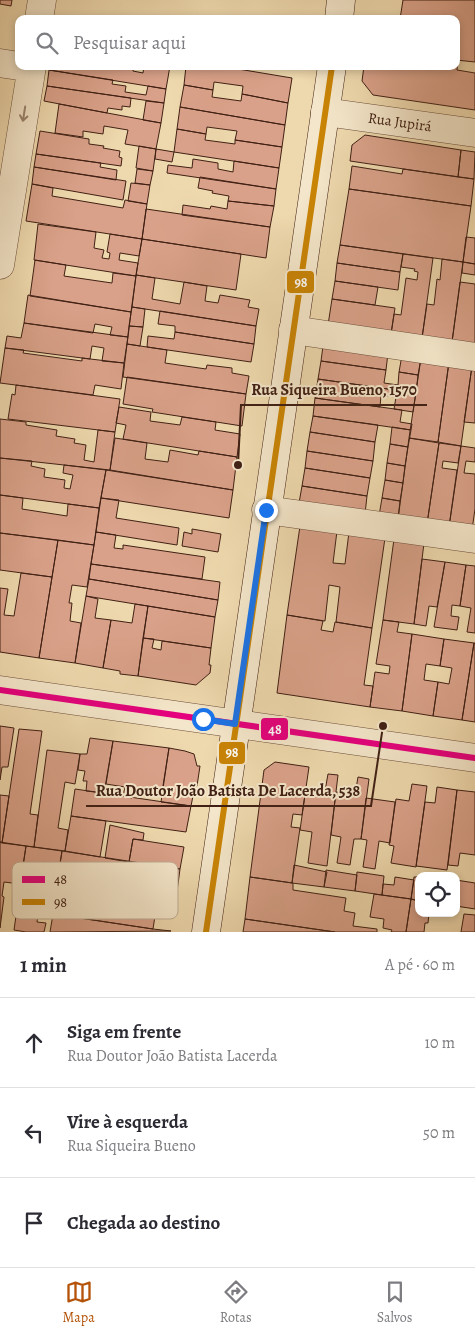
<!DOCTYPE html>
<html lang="pt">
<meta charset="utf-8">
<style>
body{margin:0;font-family:Alegreya,serif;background:#f2f2f3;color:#2b2b33}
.controls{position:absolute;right:15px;bottom:15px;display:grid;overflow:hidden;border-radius:10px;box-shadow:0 2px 8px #0003}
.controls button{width:45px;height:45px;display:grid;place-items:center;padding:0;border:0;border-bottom:1px solid #e1e1e2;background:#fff;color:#2b2b33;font:25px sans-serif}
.stop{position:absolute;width:15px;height:15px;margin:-11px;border:4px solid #1a73e8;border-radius:50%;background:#fff}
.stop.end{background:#1a73e8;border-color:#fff;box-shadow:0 1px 5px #0008}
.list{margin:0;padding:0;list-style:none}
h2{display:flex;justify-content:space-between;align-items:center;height:65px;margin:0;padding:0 20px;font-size:21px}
h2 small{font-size:16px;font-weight:400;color:#7c7c81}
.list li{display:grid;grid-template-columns:32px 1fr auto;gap:15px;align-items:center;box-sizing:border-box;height:90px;padding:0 20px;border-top:1px solid #e1e1e2}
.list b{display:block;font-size:19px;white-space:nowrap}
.list p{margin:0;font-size:16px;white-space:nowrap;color:#7c7c81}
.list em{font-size:16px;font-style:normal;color:#7c7c81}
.icon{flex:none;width:28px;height:28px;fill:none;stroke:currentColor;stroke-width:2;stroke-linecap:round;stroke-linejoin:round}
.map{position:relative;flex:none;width:475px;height:932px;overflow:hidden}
.search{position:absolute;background:#fff;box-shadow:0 2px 8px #0003;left:15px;right:15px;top:15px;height:55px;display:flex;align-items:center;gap:12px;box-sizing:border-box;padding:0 18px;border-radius:10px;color:#7c7c81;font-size:19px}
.sheet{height:335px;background:#fff}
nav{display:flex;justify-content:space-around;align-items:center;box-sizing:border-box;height:70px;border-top:1px solid #e1e1e2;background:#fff;font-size:14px;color:#7c7c81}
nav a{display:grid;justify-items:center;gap:2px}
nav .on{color:#b45309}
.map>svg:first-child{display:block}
.building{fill:#d9a189;stroke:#402014}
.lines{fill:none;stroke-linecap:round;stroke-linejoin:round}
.minor-casing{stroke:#6c4e3a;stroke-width:29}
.secondary-casing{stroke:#402014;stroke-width:29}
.minor{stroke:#f4e6ca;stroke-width:28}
.secondary{stroke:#f4e6ca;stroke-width:28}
.bus-1-casing{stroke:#f4e6ca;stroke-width:10}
.bus-2-casing{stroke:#f4e6ca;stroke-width:10}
.bus-1{stroke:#e5007d;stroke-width:6}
.bus-2{stroke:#c98405;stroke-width:6}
.oneway{stroke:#9a836f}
.route{stroke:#1a73e8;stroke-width:6}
.labels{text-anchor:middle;stroke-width:4;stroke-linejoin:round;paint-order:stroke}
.street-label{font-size:15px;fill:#402014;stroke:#f4e6ca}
.key{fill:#f4e6ca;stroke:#beab93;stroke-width:1}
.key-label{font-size:14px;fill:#402014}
.leader{fill:none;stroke:#402014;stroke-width:2}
.callout-dot{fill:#402014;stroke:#f4e6ca;stroke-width:2}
.callout-label{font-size:16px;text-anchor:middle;font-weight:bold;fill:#402014;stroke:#f4e6ca;stroke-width:4;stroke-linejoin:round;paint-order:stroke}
.line-badge{stroke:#f4e6ca;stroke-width:2}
.badge-label{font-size:14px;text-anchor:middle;font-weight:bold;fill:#fff}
</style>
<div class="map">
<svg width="475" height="932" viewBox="0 0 475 932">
<rect width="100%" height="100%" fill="#eed8ad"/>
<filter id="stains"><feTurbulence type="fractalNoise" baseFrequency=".004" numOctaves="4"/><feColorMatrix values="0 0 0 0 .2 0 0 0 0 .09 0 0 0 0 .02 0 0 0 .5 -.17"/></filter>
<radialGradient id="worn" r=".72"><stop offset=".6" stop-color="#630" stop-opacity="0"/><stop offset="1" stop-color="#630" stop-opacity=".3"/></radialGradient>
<path class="building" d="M0,0H12L11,6L0,4Z
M403,0H475V62L456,60V19H400Z
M456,60H458L457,70L475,73V110L373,95L362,81L364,66H409L423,68V66H456Z
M50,66H133V71L143,73L144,66H170L166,89L49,70Z
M186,66H220L292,78L288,103L242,94L243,86L214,82L213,90L184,85Z
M49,70L113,80L112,84L126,86L125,92L146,95L148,86L166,89L164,103L47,86Z
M184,85L213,90L212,97L241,101L242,94L288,103L285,125L180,107Z
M47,86L131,98L130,107L122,106V110L108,108L107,113L44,101Z
M146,101L164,103L161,123L143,120Z
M59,104L161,123L156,149L125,144L128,130L104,126L103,134L83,131V137L55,133Z
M180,107L285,125L282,147L235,140L237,131L207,127L206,134L177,129Z
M177,129L206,134L205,140L235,144V140L282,147L279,168L174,152Z
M40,131L89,139V144L104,146L103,148L120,151L119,157L122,158L121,166L36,154Z
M365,135L461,150L458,177L350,161L352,145Z
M139,146L156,149L153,171L136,168Z
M156,149L174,152L172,162L155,159Z
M461,150L475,152L474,179L458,177Z
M36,154L101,163L100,167L117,170L116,180L34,167Z
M193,159L218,163V169L233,172L234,161L279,168L276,189L167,173L168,165L192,168Z
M352,166L402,174L403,169L474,179L471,206L349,189Z
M34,167L126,181L123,200L32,184Z
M137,169L153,171L150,185L135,183Z
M200,177L276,189L274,206L228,201L229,196L212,193L213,191L198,188Z
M131,183L150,185L147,204L128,201Z
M32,184L53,188L52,196L123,208L125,200L147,204L142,239L26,221Z
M349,189L471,206L463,262L340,245Z
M228,201L274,206L270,227L182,215L183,205L210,209L211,206L227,209Z
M146,209L270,227L266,258L142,239Z
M38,224L96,232L94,248L104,250L102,258L109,259L110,253L107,252L110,234L142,239L139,256L120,253L119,260L138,263L136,276L34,260Z
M466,237L475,238V264L463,262Z
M142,239L241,254L236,290L136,275Z
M340,245L403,254L400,272L337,263Z
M403,254L433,258L422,338L391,334L394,314L401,315L406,278L417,280L418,272L414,271L415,269L401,267Z
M442,259L463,262L452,342L422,338L427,304L434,305L437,279L440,280Z
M35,260L66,265L64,276L112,283L113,273L136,276L131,312L30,296Z
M463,262L475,264V275L462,273Z
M337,263L400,272L398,290L335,281Z
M136,275L155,278L152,299L180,304L184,282L207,286L205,301L218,303L220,295L250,300L248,307L259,309L256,326L132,307Z
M335,281L378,287L375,305L332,299Z
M460,282L475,284V346L452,342Z
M28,295L131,312L128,337L110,335L112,327L95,324L93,333L24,323Z
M332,299L395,308L391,334L328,325Z
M132,307L145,309L143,327L129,326Z
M160,311L256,326L254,344L175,332V326L158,324Z
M24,323L128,337L124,363L102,361L104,348L92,346L90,359L5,348L7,336L21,338Z
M129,326L143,327L140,346L127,344Z
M175,332L254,344L251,362L147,347L148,336L174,339Z
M127,344L167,350L165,363L206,369L207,365L232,368V373L249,376L246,394L123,377Z
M323,346L388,353L386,370L321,361Z
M5,348L24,350L23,353L82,361V358L124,363L121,389L95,385L93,395L0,383Z
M402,355L421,358L418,375L399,372Z
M421,358L449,362L438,442L409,438Z
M321,361L386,370L384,383L398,385L399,372L418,375L416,393L318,379Z
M449,362L472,366L461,446L438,442Z
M472,366H475V423L464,422Z
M127,377L246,394L242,426L152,412L153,409L123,404Z
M318,379L416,393L413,412L394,409L396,397L381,395L380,407L315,398Z
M16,385L120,399L115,432L8,419L12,394L15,395Z
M315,398L402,410L400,422L412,424L411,430L313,416Z
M119,407L151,412L150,421L180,425L182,417L216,422L215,430L240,434L237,457L123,439L126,425L116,423Z
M313,416L378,425L375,442L310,432Z
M0,419L26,422V425L57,430L56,436L75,439L74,443L86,445L84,460L94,462L98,430L115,432L110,470L0,458Z
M392,427L411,430L408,447L390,444Z
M310,432L375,442L373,461L307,451Z
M115,438L147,443L145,459L168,462L170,450L198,455L199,451L237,457L233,490L110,470Z
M409,438L439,443L427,524L398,519Z
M439,443L461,446L458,463L443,461L442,468L457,470L449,527L427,524Z
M390,444L408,447L405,466L387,463Z
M461,446L475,448V462L466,461L464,473L475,474V509L472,530L449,527Z
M307,451L373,461L370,478L305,468Z
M0,458L32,461L31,466L45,469L44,477L65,480L64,488L70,489L73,475L63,473L64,465L106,470L99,508L0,495Z
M387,463L405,466L403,483L385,480Z
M305,468L370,478L367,496L302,486Z
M106,470L233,490L229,518L101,498Z
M385,480L403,483L400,501L382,498Z
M302,486L367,496L365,514L299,503Z
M0,495L23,498L22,509L67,516L68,504L99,508L94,545L0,533Z
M101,498L119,500L116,518L179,528L177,545L96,532Z
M382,498L400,501L398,519L379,516Z
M300,526L337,531L333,563L345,564L349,532L385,538L372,628L336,622L340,587L329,585L325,621L287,615Z
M192,529L221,534L218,552L182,546L184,532L192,534Z
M96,532L116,535L114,548L123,549V545L205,557L202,579L91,564Z
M0,533L58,540L52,577L0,570Z
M394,539L424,543L414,624L383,620Z
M58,540L94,545L87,587L72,585L69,603H72L70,621L81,623L75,663L39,658Z
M422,559L445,562L437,607L429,606L426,626L414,624Z
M445,562L466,565L460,606L452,605L451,616L459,617L457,630L434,627Z
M91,564L220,582L218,600L89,579Z
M466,565L475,566V633L467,632L471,608L460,606Z
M21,573L52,577L39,658L0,652V588L8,589L4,615L14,616Z
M89,579L218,600L215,617L86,596Z
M86,596L98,599L95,618L111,620L103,668L75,663Z
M135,604L148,606L138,676L120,674V671L103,668L111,620L132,623Z
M148,606L215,617L211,648L143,638Z
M287,615L323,621L321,630L333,632L335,622L372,628L364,685L373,686L370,707L277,693Z
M383,620L399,622L397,632L412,634L402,711L370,707L375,672L389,674L390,666L376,664Z
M412,634L444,639L440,666L426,664L424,680L438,682L433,716L402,711Z
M143,638L154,639L152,648L161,650L162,641L211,648L209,665H211L210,673L196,685L138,676Z
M444,639L474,643L462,720L433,716L438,682L449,684L452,668L440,666Z
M474,643H475V722L462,720Z
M0,726L14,728L8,767H2L0,780Z
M19,729L42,731L30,814L38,815L34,847L2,843Z
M90,738L113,741L104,793L86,791L87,781H83L85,771L78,770L80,754H87Z
M113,741L169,748L162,792L134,788L132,798L123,796L125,787L106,784Z
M169,748L185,751L194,754L197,766H200L197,786H195L191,806L161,802Z
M47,750L80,754L75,784L65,782L58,828L68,830L65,851L34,847Z
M275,762L309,767L302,815L293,814L291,827L300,828L292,883L250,877L264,770Z
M328,774L338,775L327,866L308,863L312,832L300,830L306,788L325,791Z
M358,777L369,779L361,839H354L350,865L337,863L341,837L331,835L336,792L355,795Z
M412,784L427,786L416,867L391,863L394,846L389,845L396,799L409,801Z
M437,787L457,790L447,870L416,866L425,802L435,803Z
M75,789L191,806L186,832L71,816Z
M457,790L475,792V855L460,853L458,866L448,865Z
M0,795L9,796L2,843L0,842Z
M366,798L395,802L390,843L379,841L375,869L363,867L367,840L361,839Z
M71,816L106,821L100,857L65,851Z
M110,825L144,833L143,840L133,839L129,862L105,858Z
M133,839L184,847L180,869L129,862Z
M0,842L26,846L20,884L4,882L2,896L4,897L0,928Z
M26,846L62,851L58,878L49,876L50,870L34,868L32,885L52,888L51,900L40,899L37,922L46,923L44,932H26L14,930Z
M62,851L180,869L176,899L57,882Z
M294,865L327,872L324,887L292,883Z
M326,870L357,875L355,891L324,887Z
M357,872L384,876L382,895L355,891Z
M250,877L293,883V890L346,898L344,911L355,913L353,926L377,929V932H335L245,919Z
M395,877L414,880L411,899L382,895L383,884L394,885Z
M414,877H419V901L411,899Z
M456,880L475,883V909L456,906Z
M57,882L86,887L84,902L107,905V901L119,902L120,891L158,896L153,929L53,914Z
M374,894L411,899L406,932H391L392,930L383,928L384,919L370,917Z
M411,899L419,901V913H429L428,923H425L424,932H406Z
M53,914L153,929L171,931L53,932H50Z
M464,914L475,915V932H461Z
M245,919L335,932H243Z"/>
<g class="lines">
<g class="minor-casing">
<path id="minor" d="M39,19L42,0
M0,63L19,66
M325,112L475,133
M0,265L32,66
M293,330L475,357
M266,510L475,539
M0,690L475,758"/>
</g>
<g class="secondary-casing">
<path id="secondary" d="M339,19L341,0
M206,932L332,66"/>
</g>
<use href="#minor" class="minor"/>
<use href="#secondary" class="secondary"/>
<g class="bus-1-casing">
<path id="bus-1" d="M0,690L475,758"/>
</g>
<g class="bus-2-casing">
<path id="bus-2" d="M206,932L332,66"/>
</g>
<use href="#bus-1" class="bus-1"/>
<use href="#bus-2" class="bus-2"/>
</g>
<defs><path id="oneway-shaft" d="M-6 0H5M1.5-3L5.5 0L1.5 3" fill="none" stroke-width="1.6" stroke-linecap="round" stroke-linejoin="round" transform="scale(1.25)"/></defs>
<use class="oneway" href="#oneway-shaft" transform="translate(24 114) rotate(99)"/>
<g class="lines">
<path class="route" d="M203,719L235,724L266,510"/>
</g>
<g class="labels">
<g class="street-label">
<text transform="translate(400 122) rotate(8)" y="5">Rua Jupirá</text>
</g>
</g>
<rect x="12" y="862" width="166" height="57" rx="8" class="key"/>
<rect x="22" y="876" width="23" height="7" fill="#e5007d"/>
<rect x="22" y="899" width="23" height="6" fill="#c98405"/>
<g class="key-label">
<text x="54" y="884">48</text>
<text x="54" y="907">98</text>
</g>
<path class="leader" d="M238 465L241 405H427M383 726L371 806H86"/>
<g class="callout-dot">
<circle cx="238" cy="465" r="5"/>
<circle cx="383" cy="726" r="5"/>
</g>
<g class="callout-label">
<text x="334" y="395">Rua Siqueira Bueno, 1570</text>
<text x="228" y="796">Rua Doutor João Batista De Lacerda, 538</text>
</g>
<g class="line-badge">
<rect x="286" y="270" width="29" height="24" rx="5" fill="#c98405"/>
<rect x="260" y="717" width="29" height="24" rx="5" fill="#e5007d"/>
<rect x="218" y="741" width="28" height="24" rx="5" fill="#c98405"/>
</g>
<g class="badge-label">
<text x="301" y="287">98</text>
<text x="275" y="734">48</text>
<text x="232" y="757">98</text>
</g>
<rect width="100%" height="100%" filter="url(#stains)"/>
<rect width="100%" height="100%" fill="url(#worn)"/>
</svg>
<div class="controls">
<button><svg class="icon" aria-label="locate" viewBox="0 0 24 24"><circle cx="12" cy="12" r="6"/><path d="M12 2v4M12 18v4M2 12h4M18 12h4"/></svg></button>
</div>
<div class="stop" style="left:203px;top:719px"></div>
<div class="stop end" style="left:266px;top:510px"></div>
<div class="search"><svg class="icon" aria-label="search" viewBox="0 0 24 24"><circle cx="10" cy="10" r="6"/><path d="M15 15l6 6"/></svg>Pesquisar aqui</div>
</div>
<section class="sheet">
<h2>1 min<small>A pé · 60 m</small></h2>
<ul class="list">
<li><svg class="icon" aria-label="ahead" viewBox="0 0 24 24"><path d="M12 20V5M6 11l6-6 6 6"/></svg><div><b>Siga em frente</b><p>Rua Doutor João Batista Lacerda</p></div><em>10 m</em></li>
<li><svg class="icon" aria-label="left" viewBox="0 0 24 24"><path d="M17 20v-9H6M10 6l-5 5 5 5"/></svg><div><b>Vire à esquerda</b><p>Rua Siqueira Bueno</p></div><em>50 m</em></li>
<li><svg class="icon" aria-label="arrive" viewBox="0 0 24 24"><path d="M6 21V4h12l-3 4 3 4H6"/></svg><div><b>Chegada ao destino</b></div></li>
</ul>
</section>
<nav>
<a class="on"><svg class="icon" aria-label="map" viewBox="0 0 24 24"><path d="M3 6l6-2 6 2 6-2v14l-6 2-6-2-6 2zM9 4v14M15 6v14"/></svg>Mapa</a>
<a><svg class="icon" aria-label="directions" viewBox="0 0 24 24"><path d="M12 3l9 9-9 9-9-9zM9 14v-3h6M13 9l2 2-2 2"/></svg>Rotas</a>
<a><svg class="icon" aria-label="saved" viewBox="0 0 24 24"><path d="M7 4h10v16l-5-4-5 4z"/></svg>Salvos</a>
</nav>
